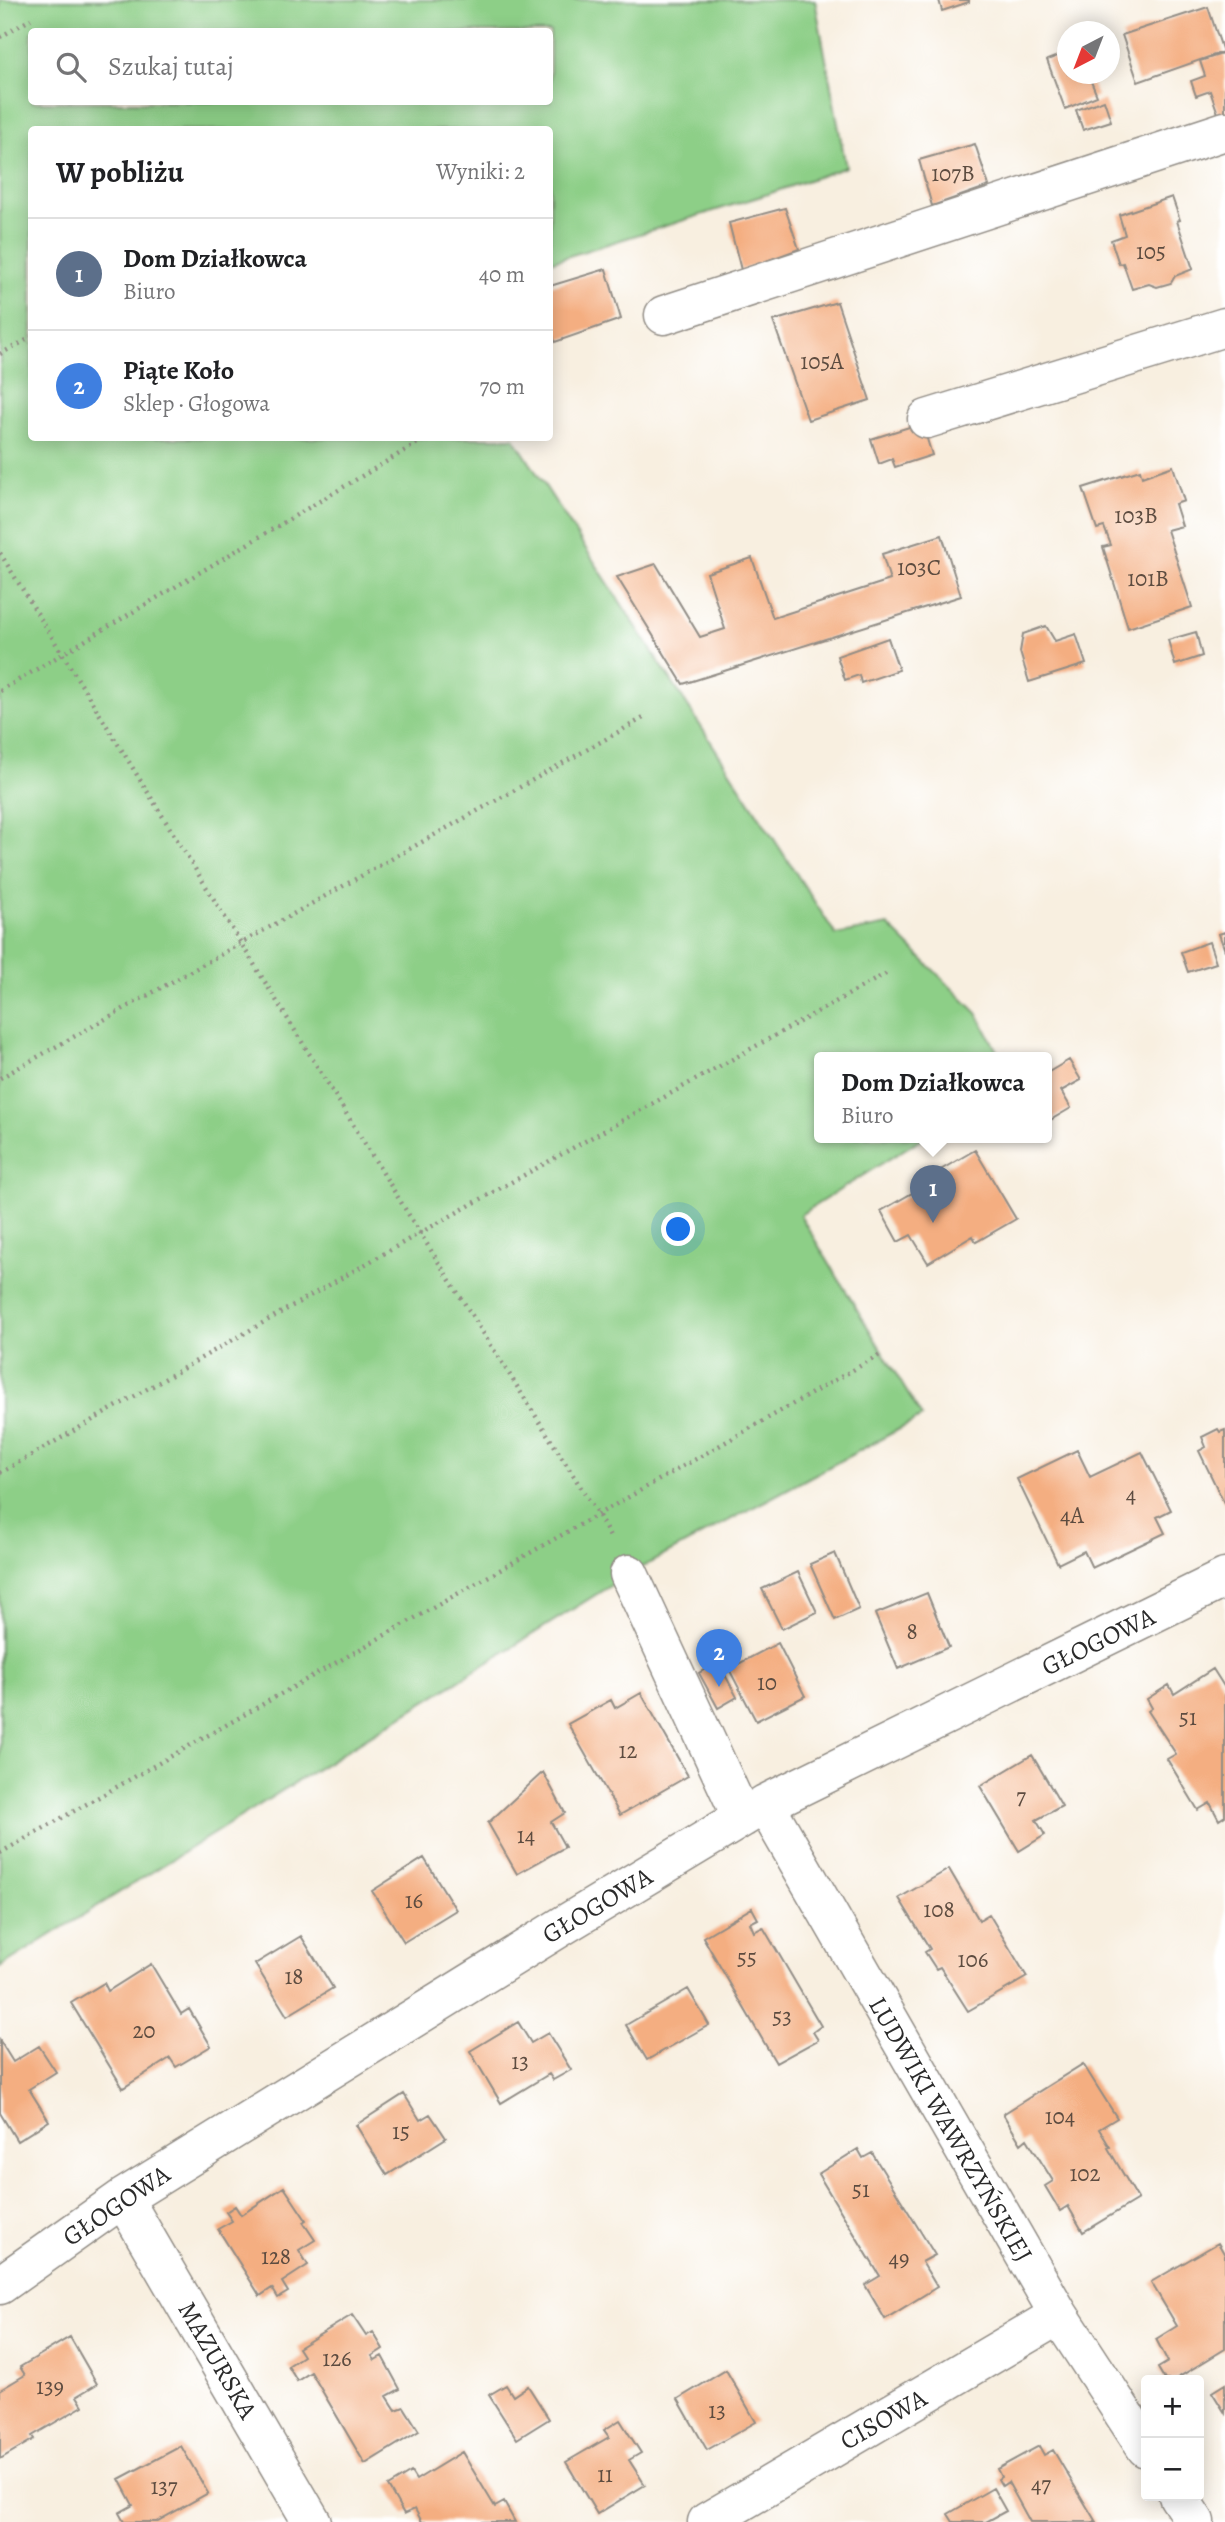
<!DOCTYPE html>
<html lang="pl">
<meta charset="utf-8">
<style>
body{margin:0;font-family:Alegreya,serif;background:#f6f6f6;color:#202124}
.controls{position:absolute;right:21px;bottom:21px;display:grid;overflow:hidden;border-radius:7px;box-shadow:0 4px 18px #0003}
.controls button{width:63px;height:63px;display:grid;place-items:center;padding:0;border:0;border-bottom:2px solid #e0e0e0;background:#fff;color:#202124;font:35px sans-serif}
.compass{position:absolute;left:1057px;top:21px;width:63px;height:63px;border-radius:50%;background:#fff;box-shadow:0 4px 18px #0003;rotate:222deg}
.you{position:absolute;left:679px;top:1230px;width:24px;height:24px;margin:-18px;border:5px solid #fff;border-radius:50%;background:#1a73e8;box-shadow:0 0 0 10px #1a73e833}
.badge{display:grid;place-items:center;width:46px;height:46px;border-radius:50%;background:#b5179e;color:#fff;font-size:23px;font-weight:700}
.pin{position:absolute;translate:-50% -58px;filter:drop-shadow(0 2px 4px #0008)}
.pin::after{content:'';position:absolute;top:37px;width:24px;height:21px;background:inherit;clip-path:polygon(0 0,100% 0,50% 100%)}
.popup{position:absolute;left:814px;top:1052px;width:238px;height:91px;box-sizing:border-box;display:grid;place-content:center;border-radius:7px;background:#fff;filter:drop-shadow(0 2px 5px #0005);font-size:23px;white-space:nowrap;color:#757577}
.popup b{font-size:26px;color:#202124}
.popup::after{content:'';position:absolute;left:50%;top:100%;margin-left:-14px;border:14px solid transparent;border-top-color:#fff}
.list{margin:0;padding:0;list-style:none}
h2{display:flex;justify-content:space-between;align-items:center;height:91px;margin:0;padding:0 28px;font-size:30px}
h2 small{font-size:23px;font-weight:400;color:#757577}
.list li{display:grid;grid-template-columns:46px 1fr auto;gap:21px;align-items:center;box-sizing:border-box;height:112px;padding:0 28px;border-top:2px solid #e0e0e0}
.list b{display:block;font-size:26px;white-space:nowrap}
.list p{margin:0;font-size:23px;white-space:nowrap;color:#757577}
.list em{font-size:23px;font-style:normal;color:#757577}
.icon{flex:none;width:38px;height:38px;fill:none;stroke:currentColor;stroke-width:2;stroke-linecap:round;stroke-linejoin:round}
.map{position:relative;flex:none;width:1225px;height:2522px;overflow:hidden}
.search{position:absolute;background:#fff;box-shadow:0 4px 18px #0003;left:28px;top:28px;width:525px;height:77px;display:flex;align-items:center;gap:18px;box-sizing:border-box;padding:0 24px;border-radius:7px;color:#757577;font-size:26px}
.panel{position:absolute;background:#fff;box-shadow:0 4px 18px #0003;left:28px;top:126px;width:525px;height:315px;border-radius:7px}
.map>svg:first-child{display:block}
.green{fill:#8dcf87;stroke:#5c7d59;stroke-width:2;fill-rule:evenodd}
.building{fill:#f4ae81}
.lines{fill:none;stroke-linecap:round;stroke-linejoin:round}
.minor-casing{stroke:#928d86;stroke-width:41}
.path{stroke:#928d86;stroke-width:4.5;stroke-dasharray:2 5;stroke-linecap:butt}
.minor{stroke:#fff;stroke-width:38}
.labels{text-anchor:middle;stroke-width:5;stroke-linejoin:round;paint-order:stroke}
.number-label{font-size:23px;fill:#5d4c40}
.street-label{font-size:26px;fill:#2b2b2b;stroke:#fff}
</style>
<div class="map">
<svg width="1225" height="2522" viewBox="0 0 1225 2522">
<rect width="100%" height="100%" fill="#fff"/>
<filter id="ink" filterUnits="userSpaceOnUse"><feTurbulence type="fractalNoise" baseFrequency=".0143" numOctaves="2"/><feDisplacementMap in="SourceGraphic" scale="14" xChannelSelector="R" yChannelSelector="G"/><feConvolveMatrix kernelMatrix="1 2 1 2 8 2 1 2 1" color-interpolation-filters="sRGB"/></filter>
<filter id="wash" filterUnits="userSpaceOnUse"><feTurbulence type="fractalNoise" baseFrequency=".00686" numOctaves="4" result="noise"/><feDisplacementMap in="SourceGraphic" scale="28" xChannelSelector="R" yChannelSelector="G"/><feGaussianBlur stdDeviation="1.57" result="paint"/><feColorMatrix in="noise" values="0 0 0 0 0 0 0 0 0 0 0 0 0 0 0 0 0 1.4 0 .05"/><feComposite in="paint" operator="in"/></filter>
<g filter="url(#wash)">
<rect width="100%" height="100%" fill="#f8efe0"/>
<path class="green" d="M0,0H815L846,167L768,194L550,262V130H32V438H514L836,935L888,925L977,1013L1000,1057H819V1137H924L800,1215L922,1417L629,1574L0,1967ZM32,32H550V102H32Z"/>
<g id="blocks">
<path class="building" d="M939,0H969V2L942,11Z
M1208,7L1223,52L1138,82L1122,35Z
M1068,52V74H1088L1097,96L1065,109L1047,60Z
M1225,53V117L1220,119L1210,91L1196,96L1191,81L1205,76L1200,61Z
M1104,100L1111,121L1083,130L1076,110Z
M975,144L989,186L932,206L919,160Z
M1172,197L1180,220L1177,221L1193,269L1175,276L1171,283L1157,287L1149,284L1132,289L1123,263L1119,264L1111,240L1125,235L1119,215Z
M785,208L799,249L741,270L729,223Z
M606,269L621,319L555,342L550,325V286Z
M837,302L870,400L808,420L773,321Z
M922,423L932,455L895,467L892,459L879,464L871,439Z
M1173,466L1184,501L1175,504L1182,526L1167,530L1192,607L1128,628L1103,547L1111,545L1104,527L1097,529L1083,488L1140,470L1142,477Z
M942,535L961,596L683,684L617,577L656,564L700,637L725,629L707,573L752,558L773,618L890,580L882,554Z
M1046,626L1055,641L1076,634L1086,664L1029,682L1020,652L1023,634Z
M1196,632L1202,656L1175,665L1168,640Z
M888,638L899,670L861,683L859,675L845,680L837,656Z
M1225,932V951L1219,934Z
M1209,942L1216,963L1188,972L1181,952Z
M1069,1060L1081,1080L1061,1091L1071,1108L1047,1122V1073Z
M975,1150L1016,1219L976,1242L973,1236L928,1263L911,1235L898,1242L881,1211L940,1177L937,1172Z
M1218,1429L1220,1432L1225,1430V1505L1199,1451L1206,1447L1202,1437Z
M1077,1450L1090,1477L1142,1452L1171,1510L1157,1517L1165,1533L1092,1568L1084,1551L1058,1564L1017,1479Z
M835,1553L859,1609L835,1620L810,1564Z
M798,1572L817,1612L782,1629L762,1589Z
M927,1593L949,1647L898,1669L875,1614Z
M778,1643L805,1696L756,1721L729,1669Z
M718,1662L737,1697L718,1708L699,1673Z
M1213,1669L1225,1688V1816L1219,1820L1210,1803L1198,1810L1167,1759L1176,1754L1148,1711L1152,1708L1147,1699L1169,1685L1174,1694Z
M641,1693L688,1776L620,1815L568,1724L611,1700L615,1708Z
M1032,1755L1062,1806L1036,1820L1045,1835L1019,1851L980,1786Z
M543,1772L565,1813L551,1822L565,1847L517,1874L488,1823Z
M424,1858L456,1910L404,1942L372,1891Z
M949,1869L979,1920L989,1914L1027,1977L968,2011L940,1967L936,1969L925,1952L930,1949L899,1898Z
M752,1908L758,1919L750,1923L754,1932L763,1927L821,2026L813,2032L818,2040L776,2063L703,1937Z
M301,1936L333,1988L287,2016L255,1964Z
M151,1964L181,2014L189,2009L211,2046L176,2067L170,2058L123,2088L71,2003L104,1983L108,1991Z
M688,1989L709,2025L647,2060L626,2025Z
M518,2022L531,2043L548,2033L571,2070L553,2080L549,2074L501,2103L470,2051Z
M0,2041L13,2062L39,2046L56,2072L29,2089L49,2121L17,2141L0,2113Z
M1083,2064L1117,2118L1099,2129L1110,2147L1108,2148L1138,2199L1083,2232L1068,2206L1060,2211L1045,2186L1053,2181L1027,2139L1021,2144L1003,2114Z
M404,2094L420,2120L430,2114L446,2138L387,2175L356,2125Z
M858,2149L863,2158L872,2153L935,2255L922,2262L937,2287L885,2319L865,2285L880,2276L818,2174Z
M284,2187L306,2220L303,2222L315,2240L299,2250L308,2265L282,2282L288,2292L278,2298L272,2288L260,2296L218,2229L232,2221L226,2212L235,2206L241,2215Z
M1218,2243L1225,2255V2349L1174,2380H1165L1158,2368L1168,2362L1156,2339L1177,2326L1151,2282Z
M352,2315L366,2336L373,2332L383,2349L372,2356L375,2360L382,2356L400,2389L387,2396L396,2410L404,2407L419,2431L365,2464L311,2372L297,2381L288,2366L303,2356L298,2348Z
M70,2337L97,2384L77,2396L83,2406L32,2436L34,2439L0,2459V2390L25,2375L20,2367Z
M726,2370L756,2422L707,2450L678,2399Z
M1225,2384V2413L1212,2392Z
M506,2385L513,2396L528,2386L549,2419L517,2439L489,2395Z
M620,2420L641,2453L629,2460L645,2485L597,2514L566,2462L609,2437L604,2430Z
M181,2446L208,2493L156,2522H124L119,2513L133,2505L119,2479Z
M1039,2446L1044,2455L1053,2450L1096,2522H1030L1008,2482L1002,2486L998,2479L1001,2477L997,2469Z
M462,2452L495,2507L504,2502L515,2522H422L415,2509L404,2514L388,2486L411,2472L416,2480Z
M993,2488L1006,2511L986,2522H953L948,2514Z"/>
</g>
</g>
<g filter="url(#ink)">
<use href="#blocks" fill-opacity="0" stroke="#928d86" stroke-width="2"/>
<g class="lines">
<g class="minor-casing">
<path id="minor" d="M664,315L1225,131
M927,419L1225,327
M629,1574L742,1818
M765,1804L1059,2315L1146,2448
M123,2198L312,2522
M0,2285L123,2198L564,1925L765,1804L1225,1578
M1178,2496L1195,2522
M707,2522L1059,2315"/>
</g>
<path class="path" d="M0,37L31,19
M0,354L32,337
M0,553L420,1233L599,1516L611,1539
M0,691L426,438
M0,1078L647,716
M0,1473L420,1233L889,972
M0,1853L883,1353"/>
<use href="#minor" class="minor"/>
</g>
</g>
<g class="labels">
<g class="number-label">
<text x="953" y="181">107B</text>
<text x="1151" y="259">105</text>
<text x="822" y="369">105A</text>
<text x="1136" y="523">103B</text>
<text x="919" y="575">103C</text>
<text x="1148" y="586">101B</text>
<text x="1131" y="1502">4</text>
<text x="1072" y="1523">4A</text>
<text x="912" y="1639">8</text>
<text x="767" y="1690">10</text>
<text x="1188" y="1725">51</text>
<text x="628" y="1758">12</text>
<text x="1021" y="1804">7</text>
<text x="526" y="1843">14</text>
<text x="414" y="1908">16</text>
<text x="939" y="1917">108</text>
<text x="747" y="1965">55</text>
<text x="973" y="1967">106</text>
<text x="294" y="1984">18</text>
<text x="782" y="2024">53</text>
<text x="144" y="2038">20</text>
<text x="520" y="2069">13</text>
<text x="1060" y="2124">104</text>
<text x="401" y="2139">15</text>
<text x="1085" y="2181">102</text>
<text x="861" y="2197">51</text>
<text x="276" y="2264">128</text>
<text x="899" y="2266">49</text>
<text x="337" y="2366">126</text>
<text x="50" y="2394">139</text>
<text x="717" y="2418">13</text>
<text x="605" y="2482">11</text>
<text x="1041" y="2492">47</text>
<text x="164" y="2494">137</text>
</g>
<g class="street-label">
<text transform="translate(1098 1641) rotate(-26)" y="9">GŁOGOWA</text>
<text transform="translate(597 1905) rotate(-31)" y="9">GŁOGOWA</text>
<text transform="translate(951 2129) rotate(60)" y="9">LUDWIKI WAWRZYŃSKIEJ</text>
<text transform="translate(116 2205) rotate(-34)" y="9">GŁOGOWA</text>
<text transform="translate(218 2360) rotate(60)" y="9">MAZURSKA</text>
<text transform="translate(883 2419) rotate(-30)" y="9">CISOWA</text>
</g>
</g>
</svg>
<div class="controls">
<button>+</button>
<button>−</button>
</div>
<svg class="compass" viewBox="-18 -18 36 36"><path d="M0-13l5 13h-10z" fill="#e53935"/><path d="M0 13l5-13h-10z" fill="#757577"/></svg>
<div class="you"></div>
<div class="pin badge" style="left:933px;top:1223px;background:#5c6f8a">1</div>
<div class="popup"><b>Dom Działkowca</b>Biuro</div>
<div class="pin badge" style="left:719px;top:1687px;background:#3f7fe0">2</div>
<div class="search"><svg class="icon" aria-label="search" viewBox="0 0 24 24"><circle cx="10" cy="10" r="6"/><path d="M15 15l6 6"/></svg>Szukaj tutaj</div>
<section class="panel">
<h2>W pobliżu<small>Wyniki: 2</small></h2>
<ul class="list">
<li><span class="badge" style="background:#5c6f8a">1</span><div><b>Dom Działkowca</b><p>Biuro</p></div><em>40 m</em></li>
<li><span class="badge" style="background:#3f7fe0">2</span><div><b>Piąte Koło</b><p>Sklep · Głogowa</p></div><em>70 m</em></li>
</ul>
</section>
</div>
